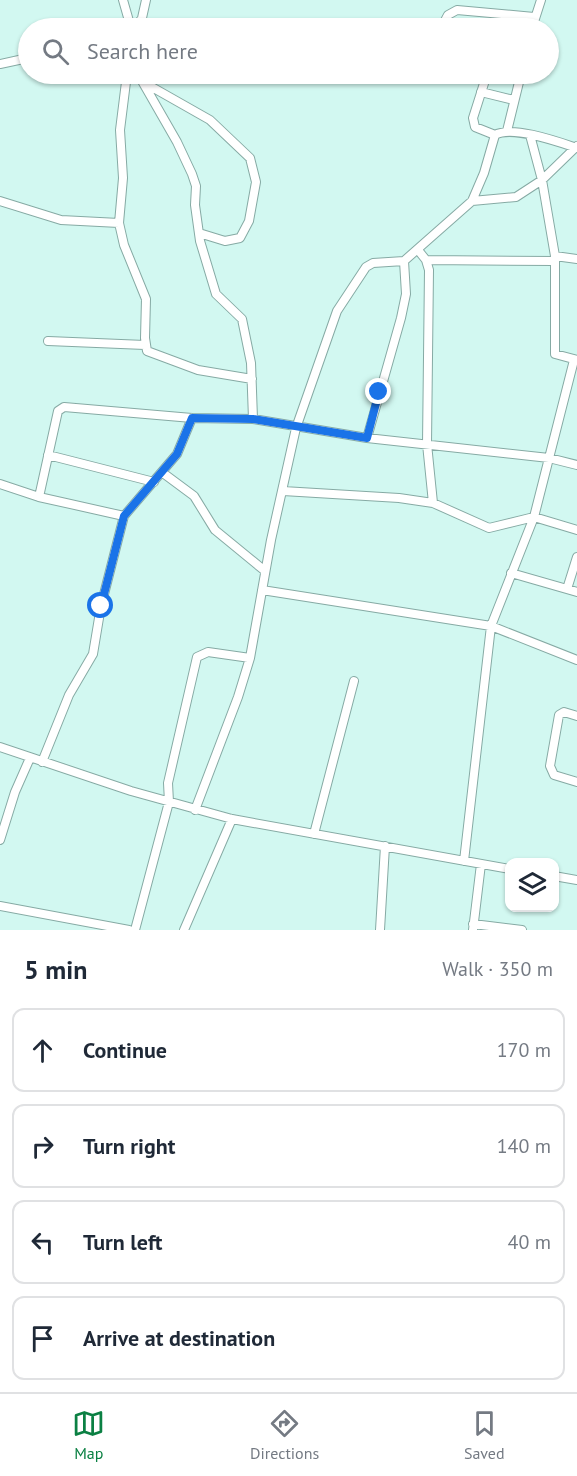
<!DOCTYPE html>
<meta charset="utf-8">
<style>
body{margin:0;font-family:"PT Sans",sans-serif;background:#f6f6f7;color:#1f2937}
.controls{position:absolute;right:18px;bottom:18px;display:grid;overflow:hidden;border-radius:12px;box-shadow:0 2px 4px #0004}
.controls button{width:54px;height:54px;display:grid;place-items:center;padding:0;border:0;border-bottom:2px solid #e0e1e3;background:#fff;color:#1f2937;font:30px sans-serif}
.stop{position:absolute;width:18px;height:18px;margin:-14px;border:4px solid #1a73e8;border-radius:50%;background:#fff}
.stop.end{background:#1a73e8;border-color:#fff;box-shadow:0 2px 6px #0008}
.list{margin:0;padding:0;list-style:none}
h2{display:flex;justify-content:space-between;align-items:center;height:78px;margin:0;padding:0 24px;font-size:26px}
h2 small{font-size:20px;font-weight:400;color:#747a83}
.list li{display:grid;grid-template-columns:39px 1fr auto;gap:18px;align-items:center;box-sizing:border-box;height:84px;margin:0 12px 12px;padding:0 12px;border:2px solid #e0e1e3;border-radius:12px}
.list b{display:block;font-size:22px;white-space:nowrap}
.list em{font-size:20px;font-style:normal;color:#747a83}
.icon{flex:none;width:33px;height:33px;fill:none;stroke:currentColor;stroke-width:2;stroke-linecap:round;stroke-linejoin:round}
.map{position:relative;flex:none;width:577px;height:930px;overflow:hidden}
.search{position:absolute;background:#fff;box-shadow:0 2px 4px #0004;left:18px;right:18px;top:18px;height:66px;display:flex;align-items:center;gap:15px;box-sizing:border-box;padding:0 21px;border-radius:33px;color:#747a83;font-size:22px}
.sheet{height:462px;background:#fff}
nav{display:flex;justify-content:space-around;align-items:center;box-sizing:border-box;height:84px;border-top:2px solid #e0e1e3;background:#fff;font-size:16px;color:#747a83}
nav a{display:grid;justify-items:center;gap:3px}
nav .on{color:#0b8043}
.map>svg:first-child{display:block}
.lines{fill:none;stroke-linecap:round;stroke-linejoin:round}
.minor-casing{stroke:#86aaa4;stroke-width:10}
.minor{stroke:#fff;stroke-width:8}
.route{stroke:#1a73e8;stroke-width:8}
</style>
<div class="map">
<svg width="577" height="930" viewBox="0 0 577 930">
<rect width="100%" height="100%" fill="#d2f8f1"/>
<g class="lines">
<g class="minor-casing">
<path id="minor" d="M123,0L131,28
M135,28L142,18L146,0
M441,28L448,15L457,10L534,17
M532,28L541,0
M0,64L28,58
M127,74L120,130L123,178L119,223L124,245L146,299L145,338L147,351L198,370L252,379
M138,74L177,142L192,174L196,186L195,205L200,241L216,294L242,319L251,363L253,419
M487,74L473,118L475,127L495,135C512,125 559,142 577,148
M143,82L210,120L250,158L256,182L249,221L240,238L225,241L199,233
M481,92L514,100
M507,131L521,74
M530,135L542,180L555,256V354L577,360
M0,201L61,220L119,223
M472,201L516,197L542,180L577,146
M418,250L426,260L429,270L427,444L433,503
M555,256L577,259
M426,260L555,261
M48,341L145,345
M367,438L401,318L406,294L404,261
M48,455L154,482
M163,473L194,496L215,530L265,571
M0,484L39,497L124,516
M283,491L399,498L433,503L489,528L534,517L577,530
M39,497L58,411L64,407L192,418L253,419L367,438L549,458L577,465
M511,573L577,592
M567,589L577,557
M262,590L491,626L577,660
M577,716L564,712L559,715L550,766L554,775L577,782
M0,747L131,791L232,819L510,869
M42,762L69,695L93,654L101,606L124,516L177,454L192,418
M195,810L238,697L250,658L271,540L296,428L337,311L366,267L373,263L404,261L472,201L484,173L495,135
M314,834L354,681
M0,840L15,792L30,758
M464,861L491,626L534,517L574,360
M554,876L577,880
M0,906L129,930
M473,924L522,930
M135,930L169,802L168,783L197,657L208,652L250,658
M184,930L232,819
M380,930L385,846
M473,930L481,864"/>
</g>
<use href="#minor" class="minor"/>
</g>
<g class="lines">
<path class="route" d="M101,606L124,516L177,454L192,418L253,419L367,438L379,392"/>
</g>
</svg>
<div class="controls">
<button><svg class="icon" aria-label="layers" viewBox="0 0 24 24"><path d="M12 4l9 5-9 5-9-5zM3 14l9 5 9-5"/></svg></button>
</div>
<div class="stop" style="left:101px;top:606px"></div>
<div class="stop end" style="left:379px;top:392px"></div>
<div class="search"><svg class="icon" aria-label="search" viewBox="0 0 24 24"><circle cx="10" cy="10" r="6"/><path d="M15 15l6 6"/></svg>Search here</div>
</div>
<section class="sheet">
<h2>5 min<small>Walk · 350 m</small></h2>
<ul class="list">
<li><svg class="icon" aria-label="ahead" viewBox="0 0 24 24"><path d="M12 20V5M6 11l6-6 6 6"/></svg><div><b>Continue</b></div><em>170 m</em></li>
<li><svg class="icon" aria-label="right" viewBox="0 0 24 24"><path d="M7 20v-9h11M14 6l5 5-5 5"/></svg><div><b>Turn right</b></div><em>140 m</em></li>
<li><svg class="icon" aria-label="left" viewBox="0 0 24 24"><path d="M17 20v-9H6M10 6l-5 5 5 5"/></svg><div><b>Turn left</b></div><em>40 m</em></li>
<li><svg class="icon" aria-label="arrive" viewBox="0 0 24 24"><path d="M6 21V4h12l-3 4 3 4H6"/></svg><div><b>Arrive at destination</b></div></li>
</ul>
</section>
<nav>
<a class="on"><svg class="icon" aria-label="map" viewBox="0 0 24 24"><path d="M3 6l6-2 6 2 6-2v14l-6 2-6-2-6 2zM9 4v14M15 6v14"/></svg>Map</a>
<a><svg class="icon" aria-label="directions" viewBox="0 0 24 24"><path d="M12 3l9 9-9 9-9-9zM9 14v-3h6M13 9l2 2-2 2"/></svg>Directions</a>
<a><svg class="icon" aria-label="saved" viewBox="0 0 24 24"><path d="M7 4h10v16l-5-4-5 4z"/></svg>Saved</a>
</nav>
